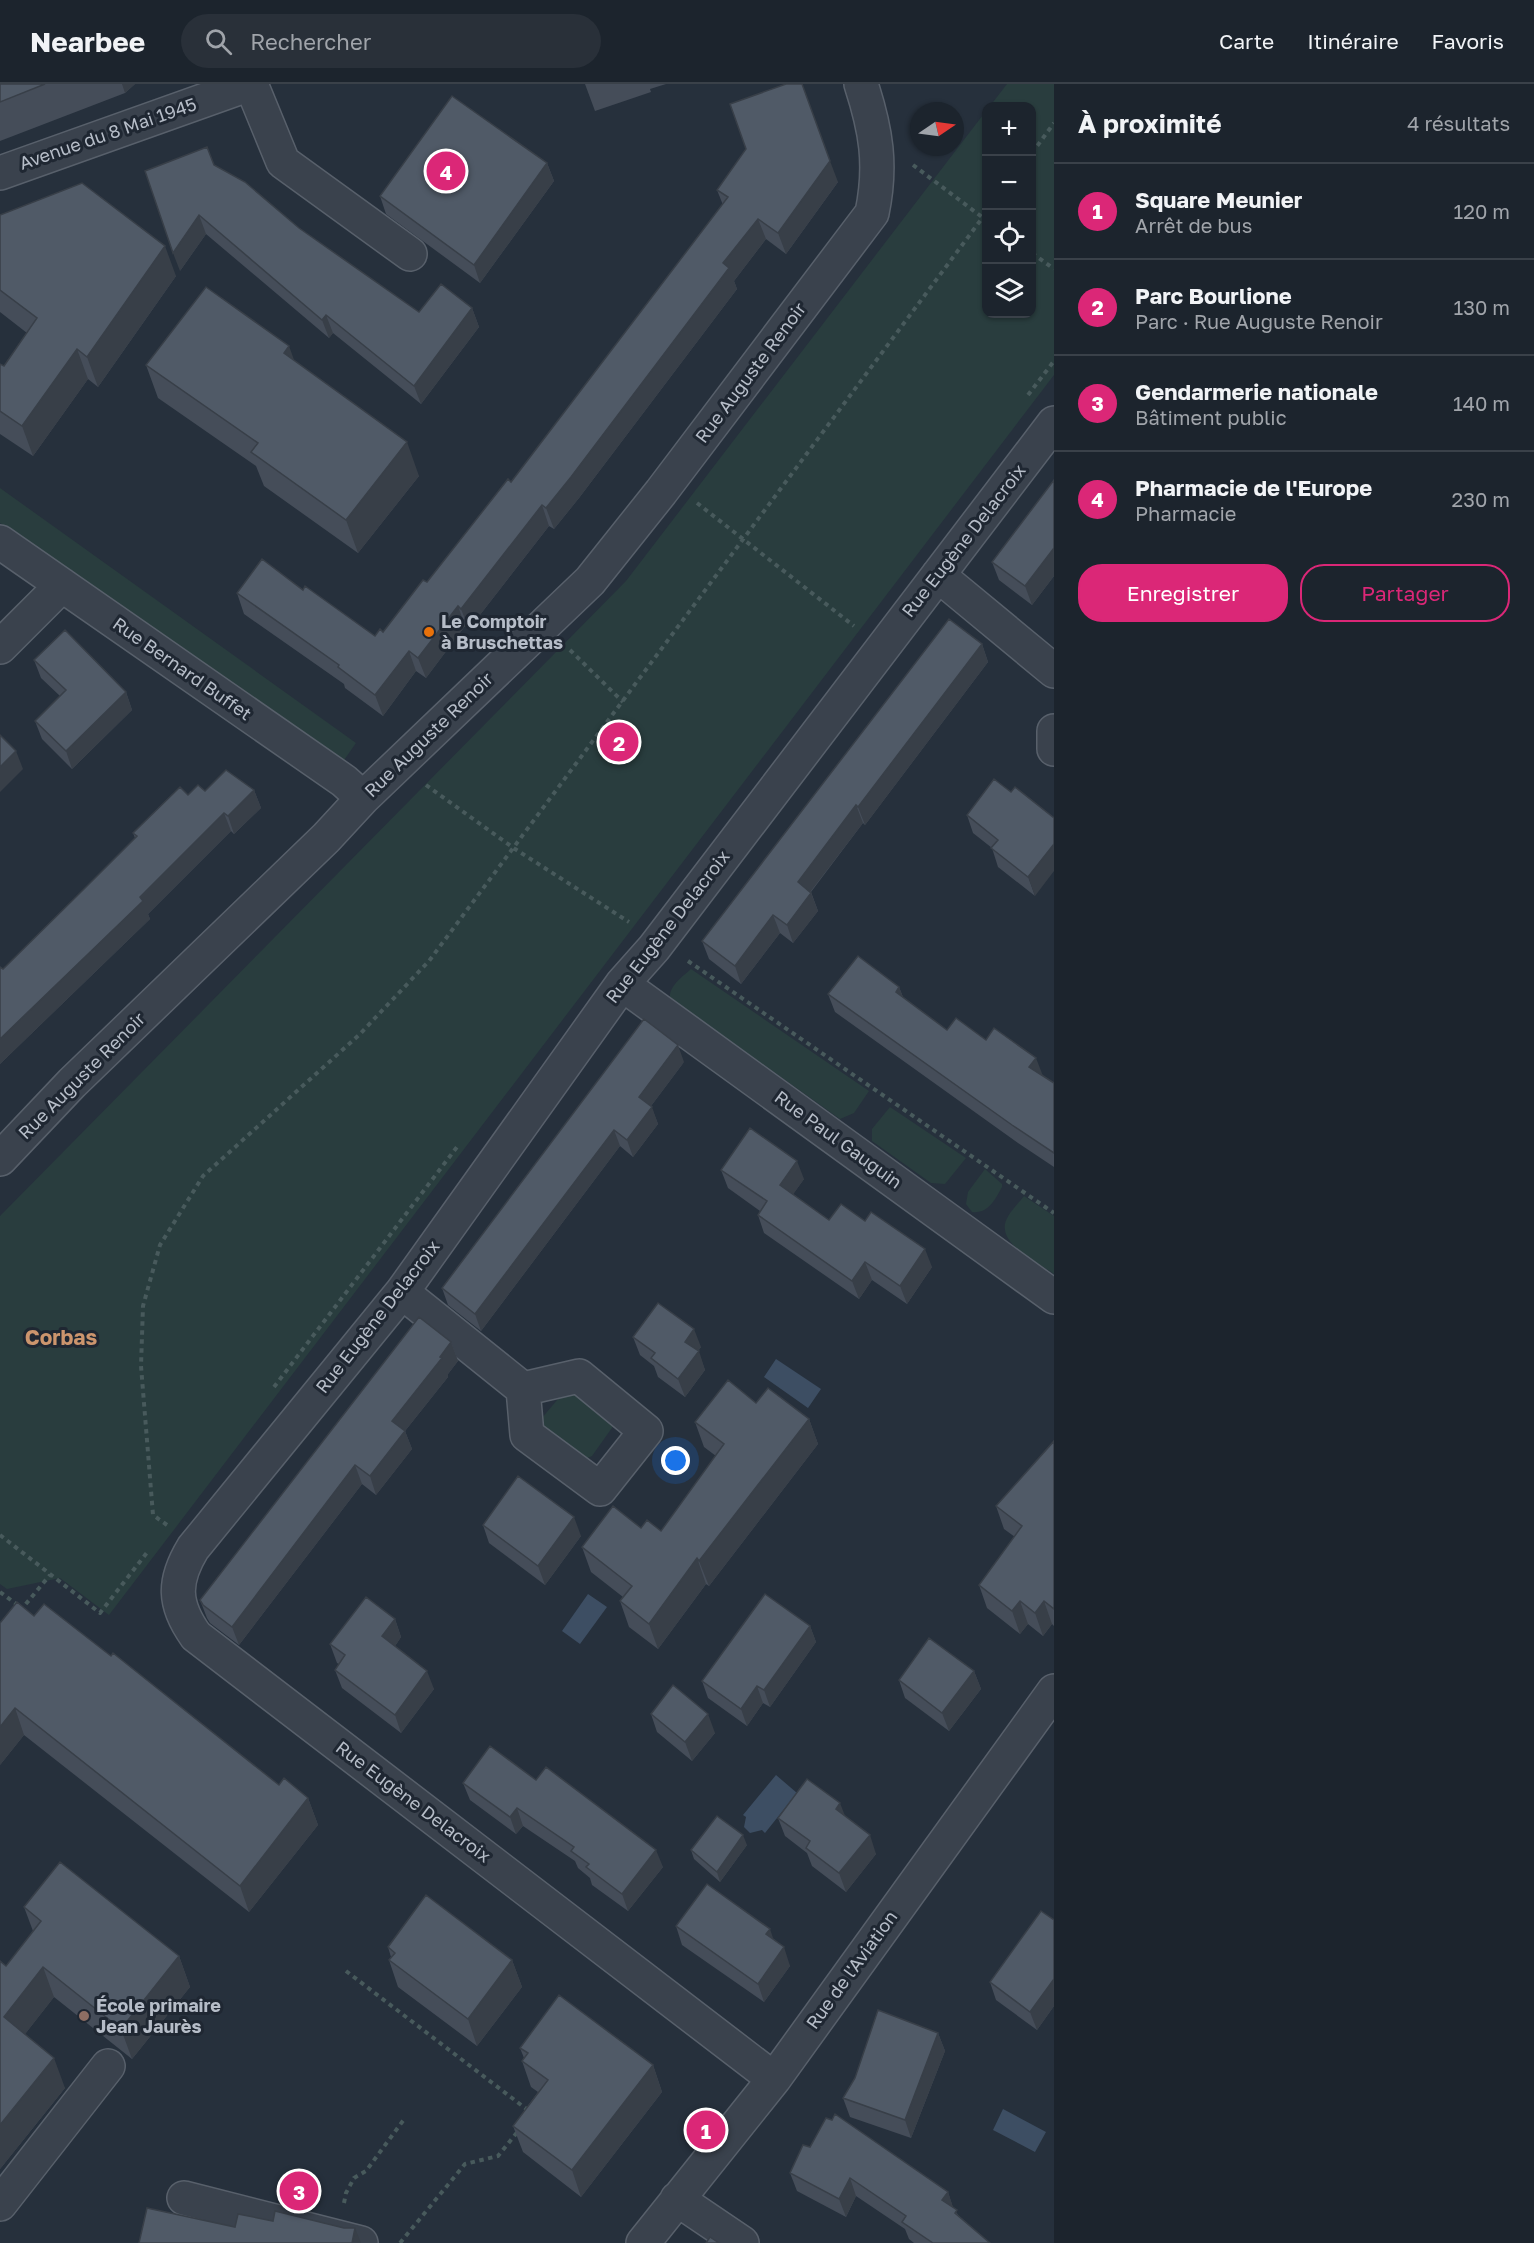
<!DOCTYPE html>
<html lang="fr">
<meta charset="utf-8">
<style>
body{margin:0;font-family:"Golos Text",sans-serif;background:#293039;color:#f1f3f6}
.controls{position:absolute;right:18px;top:18px;display:grid;overflow:hidden;border-radius:12px;box-shadow:0 2px 4px #0004}
.controls button{width:54px;height:54px;display:grid;place-items:center;padding:0;border:0;border-bottom:2px solid #3a4149;background:#1c242d;color:#f1f3f6;font:30px sans-serif}
.compass{position:absolute;left:910px;top:18px;width:54px;height:54px;border-radius:50%;background:#1c242d;box-shadow:0 2px 4px #0004;rotate:77deg}
.you{position:absolute;left:676px;top:1377px;width:21px;height:21px;margin:-15px;border:4px solid #fff;border-radius:50%;background:#1a73e8;box-shadow:0 0 0 9px #1a73e833}
.badge{display:grid;place-items:center;width:39px;height:39px;border-radius:50%;background:#db2777;color:#fff;font-size:20px;font-weight:700}
.pin{position:absolute;translate:-50% -50%;border:3px solid #fff;box-shadow:0 2px 6px #0006}
.list{margin:0;padding:0;list-style:none}
h2{display:flex;justify-content:space-between;align-items:center;height:78px;margin:0;padding:0 24px;font-size:26px}
h2 small{font-size:20px;font-weight:400;color:#a0a4aa}
.list li{display:grid;grid-template-columns:39px 1fr auto;gap:18px;align-items:center;box-sizing:border-box;height:96px;padding:0 24px;border-top:2px solid #3a4149}
.list b{display:block;font-size:22px;white-space:nowrap}
.list p{margin:0;font-size:20px;white-space:nowrap;color:#a0a4aa}
.list em{font-size:20px;font-style:normal;color:#a0a4aa}
.actions{display:flex;gap:12px;padding:18px 24px}
.actions a{flex:1;padding:14px 0;border:2px solid #db2777;border-radius:24px;text-align:center;font-size:21px;color:#db2777}
.actions .main{background:#db2777;color:#fff}
.icon{flex:none;width:33px;height:33px;fill:none;stroke:currentColor;stroke-width:2;stroke-linecap:round;stroke-linejoin:round}
.map{position:relative;flex:none;width:1054px;height:2159px;overflow:hidden}
header{display:flex;align-items:center;gap:36px;box-sizing:border-box;height:84px;padding:0 30px;background:#1c242d;border-bottom:2px solid #3a4149}
header strong{font-size:28px}
nav{display:flex;gap:33px;margin-inline-start:auto;font-size:21px}
.search{width:420px;height:54px;background:#293039;display:flex;align-items:center;gap:15px;box-sizing:border-box;padding:0 21px;border-radius:33px;color:#a0a4aa;font-size:22px}
main{display:flex}
aside{flex:1;background:#1c242d}
.map>svg:first-child{display:block}
.green{fill:#293d3e}
.water{fill:#3d4e63}
.lines{fill:none;stroke-linecap:round;stroke-linejoin:round}
.minor-casing{stroke:#58606b;stroke-width:36}
.path{stroke:#485a5c;stroke-width:4;stroke-dasharray:4.5 4.5;stroke-linecap:butt}
.minor{stroke:#3a424d;stroke-width:33}
.wall{fill:#454d59}
.shaded-wall{fill:#383f48}
.building{fill:#505a67;stroke:#383f48;stroke-width:1.5}
.food-dot{fill:#e8710a;stroke:#1f2732;stroke-width:2}
.education-dot{fill:#8d6e63;stroke:#1f2732;stroke-width:2}
.labels{text-anchor:middle;stroke-width:6;stroke-linejoin:round;paint-order:stroke}
.street-label{font-size:18px;fill:#b6bdc8;stroke:#1f2732}
.poi-label{font-size:18px;font-weight:bold;fill:#b6bdc8;stroke:#1f2732;text-anchor:start}
.quarter-label{font-size:21px;font-weight:bold;fill:#cc956d;stroke:#1f2732}
</style>
<header>
<strong>Nearbee</strong>
<div class="search"><svg class="icon" aria-label="search" viewBox="0 0 24 24"><circle cx="10" cy="10" r="6"/><path d="M15 15l6 6"/></svg>Rechercher</div>
<nav><a>Carte</a><a>Itinéraire</a><a>Favoris</a></nav>
</header>
<main>
<div class="map">
<svg width="1054" height="2159" viewBox="0 0 1054 2159">
<rect width="100%" height="100%" fill="#26303c"/>
<path class="green" d="M1007,0H1054V291L109,1531L60,1494L7,1505L0,1500V1132L626,497L986,27V230H1032V22H990Z
M0,404L356,659L342,679L0,439Z
M691,885L869,1007L854,1029L840,1035L670,914C669,902 682,893 691,885Z
M890,1023L966,1074L945,1100L931,1099L872,1057V1045Z
M985,1085L1002,1100V1103C995,1116 988,1130 972,1128L966,1120L968,1108Z
M1024,1112L1054,1132V1190C1039,1179 1001,1162 1005,1140C1007,1130 1018,1120 1024,1112Z
M575,1306L614,1341L592,1372L583,1376L542,1346L541,1335L564,1308Z"/>
<path class="water" d="M776,1275L821,1305L808,1324L764,1293Z
M588,1510L607,1523L580,1560L562,1547Z
M776,1691L797,1709L765,1749L762,1746L750,1749L744,1743L746,1733L743,1731Z
M1003,2025L1046,2048L1035,2068L993,2046Z"/>
<g class="lines">
<g class="minor-casing">
<path id="minor" d="M251,0L283,78L410,170
M0,89L250,0
M0,458L344,697L363,714
M938,491L1054,587
M0,563L62,501
M1054,647V665
M622,900L1054,1213
M0,1075L72,999L326,754L363,714L590,497L661,408L872,129C882,81 876,46 861,0
M402,1208L523,1305
M579,1292L646,1347L600,1405L527,1351L523,1305Z
M774,1995L196,1552C173,1520 173,1497 193,1464L402,1208L622,900L654,864L1054,339
M184,2114L361,2159
M677,2115L742,2159
M0,2120L108,1982
M643,2159L774,1995L1054,1607"/>
</g>
<path class="path" d="M1032,69L1054,39
M913,81L986,136
M1032,169L1054,185
M1028,311L1054,277
M697,419L854,542
M570,566L623,618
M426,701L515,765L629,838
M688,877L1054,1129
M274,1303L457,1063
M167,1441L153,1431L141,1282L143,1222L160,1161L203,1092L359,951L429,877L986,129
M0,1451L100,1529L149,1466
M0,1508L19,1522
M20,1527L50,1491
M346,1887L529,2027
M344,2119L346,2109L354,2094L366,2087L405,2034
M400,2159L465,2080L498,2072L519,2046"/>
<use href="#minor" class="minor"/>
</g>
<path class="wall" d="M0,0H135L125,9L0,57Z
M585,0H666L650,5L651,8L595,27Z
M746,65L838,98L786,170L766,155L734,197L737,205L579,414L554,445L549,442L469,545L465,542L426,594L416,587L383,632L345,604L344,600L244,530L237,509L303,506L375,552L383,548L427,498L511,398L723,121L717,106Z
M547,79L554,97L480,199L386,130L380,112Z
M214,81L299,144L419,228L472,224L479,243L421,320L333,249L329,254L206,150L180,187Z
M0,131L176,192L98,303L88,295L33,372L0,350V280L4,282L27,249L0,228Z
M294,277L419,392L358,469L264,402L256,382L158,314L146,281Z
M1054,396V492L1032,521L999,496L992,478Z
M982,560L988,578L865,741L863,739L811,808L818,827L793,859L780,849L741,900L709,875L702,857Z
M34,576L126,608L132,626L72,685L42,655L35,637L60,612L41,594Z
M994,695L1035,812L998,783L992,764L973,749L967,731Z
M254,706L261,724L234,750L231,747L148,830L150,835L0,980V883L3,885L84,805L135,754L133,749L188,711L205,707Z
M899,903L903,913L947,946L986,956L1054,999V1083L1018,1059L835,928L828,910Z
M684,978L651,1022L658,1040L633,1073L620,1062L481,1247L448,1221L442,1204Z
M721,1086L804,1095L793,1110L829,1136L932,1183L907,1220L872,1196L859,1215L764,1149L758,1131L760,1127L728,1104Z
M633,1253L701,1263L698,1267L705,1286L685,1313L658,1293L654,1282L640,1271Z
M451,1258L458,1277L448,1290V1293L405,1347L412,1365L376,1411L362,1400L239,1561L210,1539L207,1534L200,1516Z
M756,1319L809,1335L818,1360L709,1502L706,1500L658,1565L629,1543L620,1517L623,1513L591,1488L582,1463L641,1444L661,1447L716,1372L704,1363L695,1338Z
M1054,1357V1542L1052,1540L1043,1552L1028,1540L1020,1550L987,1524L979,1501L1015,1453L1004,1445L996,1422Z
M483,1441L581,1452L545,1501L489,1459Z
M34,1532L111,1572L279,1701L308,1714L318,1741L249,1828L24,1651L0,1681Z
M395,1535L401,1553L395,1562L434,1605L401,1649L342,1604L335,1586L339,1580L337,1579L330,1560Z
M810,1542L816,1558L770,1623L763,1619L747,1642L708,1614L702,1597Z
M974,1587L981,1605L949,1647L905,1614L899,1596Z
M651,1630L715,1649L692,1677L657,1648Z
M536,1696L663,1783L628,1827L592,1801L590,1794L578,1784L575,1777L523,1742L516,1750L470,1716L463,1699Z
M845,1732L876,1770L846,1808L812,1782L807,1769L785,1752L778,1734Z
M747,1761L720,1798L694,1775L691,1766Z
M24,1823L179,1872L190,1903L132,1975L54,1913L25,1950L65,2004L0,2085V1877L6,1882L33,1847Z
M1054,1836V1922L1037,1946L996,1916L990,1898Z
M676,1842L774,1855L790,1882L764,1918L682,1861Z
M388,1863L512,1876L522,1903L477,1962L398,1903L389,1876L391,1873Z
M938,1949L945,1967L911,2054L850,2033L843,2014Z
M520,1964L653,1981L662,2008L581,2113L523,2068L513,2042L538,2008L531,2003L522,1977L524,1974Z
M803,2061L948,2108L953,2124L959,2132L990,2159H914L909,2155L905,2145L856,2112L846,2133L797,2107L790,2089Z"/>
<path class="shaded-wall" d="M122,0H135L125,9Z
M830,77L838,98L786,170L778,149Z
M547,79L554,97L480,199L474,181Z
M199,131L206,150L180,187L173,169Z
M758,135L766,155L734,197L737,205L579,414L554,445L546,424L723,179Z
M165,162L176,192L98,303L87,273Z
M472,224L479,243L421,320L414,302Z
M326,231L333,249L329,254L322,236Z
M289,262L301,295L284,269Z
M77,265L88,295L33,372L22,342Z
M407,358L419,392L358,469L346,436Z
M542,421L549,442L469,545L461,525Z
M1054,464V492L1032,521L1025,502Z
M458,522L465,542L426,594L418,574Z
M982,560L988,578L865,741L858,723Z
M409,567L416,587L383,632L375,611Z
M126,608L132,626L72,685L66,667Z
M16,667L23,685L0,708V683Z
M254,706L261,724L234,750L228,732Z
M856,721L863,739L804,816L798,798Z
M224,729L231,747L148,830L150,835L0,980V955Z
M1054,760V787L1035,812L1028,793Z
M811,809L818,827L793,859L787,841Z
M773,831L780,849L741,900L735,882Z
M899,903L906,921L896,908Z
M678,961L684,978L645,1030L639,1013Z
M1036,974L1043,992L1036,1001L1029,983Z
M652,1023L658,1040L633,1073L627,1056Z
M614,1046L620,1062L481,1247L475,1230Z
M797,1077L804,1095L787,1119L780,1101Z
M925,1165L932,1183L907,1220L900,1202Z
M865,1178L872,1196L859,1215L852,1197Z
M694,1245L701,1263L692,1276L685,1258Z
M451,1258L458,1277L448,1290V1293L405,1347L412,1365L376,1411L370,1392L392,1337Z
M699,1267L705,1286L685,1313L678,1295Z
M809,1335L818,1360L709,1502L699,1477Z
M355,1381L362,1400L239,1561L232,1543Z
M574,1433L581,1452L545,1501L538,1482Z
M697,1474L706,1500L658,1565L649,1540Z
M1020,1517L1028,1540L1020,1550L1012,1527Z
M1044,1517L1052,1540L1043,1552L1035,1529Z
M395,1535L401,1553L389,1571L382,1552Z
M810,1542L816,1558L770,1623L764,1606Z
M427,1587L434,1605L401,1649L395,1631Z
M974,1587L981,1605L949,1647L942,1629Z
M757,1602L763,1619L747,1642L741,1625Z
M15,1624L24,1651L0,1681V1643Z
M708,1630L715,1649L692,1677L685,1658Z
M308,1714L318,1741L249,1828L240,1802Z
M840,1719L847,1737L836,1725Z
M517,1724L523,1742L516,1750L510,1733Z
M743,1751L747,1761L720,1798L717,1788Z
M870,1751L876,1770L846,1808L839,1789Z
M656,1766L663,1783L628,1827L622,1810Z
M770,1845L776,1863L766,1850Z
M784,1863L790,1882L764,1918L758,1900Z
M179,1872L190,1903L132,1975L121,1945Z
M512,1876L522,1903L477,1962L468,1935Z
M43,1883L54,1913L15,1963L4,1933Z
M1054,1895V1922L1037,1946L1030,1928Z
M938,1949L945,1967L911,2054L905,2036Z
M54,1974L65,2004L0,2085V2041Z
M653,1981L662,2008L581,2113L572,2086Z
M850,2094L856,2112L846,2133L839,2115Z
M948,2108L954,2126L942,2116Z
M355,2144L361,2159H352Z"/>
<path class="building" d="M0,0H45L0,18Z
M786,0H802L830,77L778,149L758,135L723,179L729,184L571,393L546,424L542,421L461,525L458,522L418,574L409,567L375,611L338,583L339,581L237,509L262,475L303,506L305,502L375,552L380,545L383,548L423,496L427,498L508,395L511,398L728,113L717,106L746,65L730,20Z
M452,12L547,79L474,181L380,112Z
M207,63L214,81L245,98L299,144L419,228L441,200L472,224L414,302L326,231L322,236L199,131L173,169L145,87Z
M82,99L165,162L87,273L77,265L22,342L0,327V280L4,282L37,234L0,206V131Z
M206,203L289,262L284,269L407,358L346,436L251,368L258,359L146,281Z
M1054,396V464L1025,502L992,478Z
M949,535L982,560L858,723L856,721L798,798L811,809L787,841L773,831L735,882L702,857Z
M65,546L126,608L66,667L35,637L66,606L34,576Z
M0,651L16,667L0,683Z
M226,686L254,706L228,732L224,729L140,813L143,817L0,955V883L3,885L84,805L137,752L133,749L180,703L188,711L198,701L205,707Z
M994,695L1011,708L1015,703L1054,734V760L1028,793L991,764L998,756L967,731Z
M858,872L899,903L896,908L947,946L956,934L986,956L994,944L1036,974L1029,983L1054,999V1069L1012,1041L828,910Z
M644,935L678,961L639,1013L652,1023L627,1056L614,1046L475,1230L442,1204Z
M750,1044L797,1077L780,1101L829,1136L841,1120L865,1137L871,1128L925,1165L900,1202L865,1178L852,1197L758,1131L767,1117L721,1086Z
M658,1219L694,1245L685,1258L699,1267L678,1295L651,1274L655,1269L633,1253Z
M419,1233L451,1258L440,1273L442,1274L392,1337L405,1347L370,1392L355,1381L232,1543L203,1521L200,1516Z
M728,1296L756,1319L768,1304L809,1335L699,1477L697,1474L649,1540L620,1517L632,1502L582,1463L613,1422L641,1444L647,1436L661,1447L724,1360L695,1338Z
M1054,1357V1525L1044,1517L1035,1529L1020,1517L1012,1527L979,1501L1022,1442L996,1422Z
M518,1392L574,1433L538,1482L483,1441Z
M765,1510L810,1542L764,1606L757,1602L741,1625L702,1597Z
M366,1513L395,1535L382,1552L427,1587L395,1631L335,1586L345,1571L330,1560Z
M17,1518L34,1532L44,1520L111,1572L113,1569L279,1701L284,1694L308,1714L240,1802L15,1624L0,1643V1539Z
M929,1554L974,1587L942,1629L899,1596Z
M673,1601L708,1630L685,1658L651,1630Z
M490,1662L536,1696L546,1683L656,1766L622,1810L586,1783L589,1780L571,1767L574,1763L517,1724L510,1733L463,1699Z
M807,1695L840,1719L836,1725L870,1751L839,1789L806,1764L810,1757L778,1734Z
M717,1732L743,1751L717,1788L691,1766Z
M60,1778L179,1872L121,1945L43,1883L4,1933L54,1974L0,2041V1877L6,1882L41,1837L24,1823Z
M707,1800L770,1845L766,1850L784,1863L758,1900L676,1842Z
M426,1811L512,1876L468,1935L389,1876L395,1869L388,1863Z
M1041,1827L1054,1836V1895L1030,1928L990,1898Z
M559,1911L653,1981L572,2086L513,2042L548,1996L522,1977L528,1969L520,1964Z
M878,1926L938,1949L905,2036L843,2014L855,1994Z
M835,2030L948,2108L942,2116L957,2126L955,2129L990,2159H933L902,2138L906,2132L850,2094L839,2115L790,2089L803,2061L810,2063L826,2034L832,2036Z
M147,2124L235,2143L238,2130L273,2137L275,2127L344,2144H355L352,2159H139Z
M710,2153L719,2159H706Z"/>
<circle class="food-dot" cx="429" cy="548" r="6"/>
<circle class="education-dot" cx="84" cy="1932" r="6"/>
<g class="labels">
<g class="street-label">
<text transform="translate(108 50) rotate(-19)" y="6">Avenue du 8 Mai 1945</text>
<text transform="translate(751 289) rotate(-53)" y="6">Rue Auguste Renoir</text>
<text transform="translate(964 457) rotate(-52)" y="6">Rue Eugène Delacroix</text>
<text transform="translate(182 585) rotate(35)" y="6">Rue Bernard Buffet</text>
<text transform="translate(429 651) rotate(-44)" y="6">Rue Auguste Renoir</text>
<text transform="translate(668 843) rotate(-52)" y="6">Rue Eugène Delacroix</text>
<text transform="translate(82 992) rotate(-45)" y="6">Rue Auguste Renoir</text>
<text transform="translate(838 1056) rotate(36)" y="6">Rue Paul Gauguin</text>
<text transform="translate(378 1233) rotate(-52)" y="6">Rue Eugène Delacroix</text>
<text transform="translate(413 1718) rotate(37)" y="6">Rue Eugène Delacroix</text>
<text transform="translate(852 1886) rotate(-54)" y="6">Rue de l'Aviation</text>
</g>
<g class="poi-label">
<text x="441" y="544">Le Comptoir<tspan x="441" dy="21">à Bruschettas</tspan></text>
<text x="96" y="1928">École primaire<tspan x="96" dy="21">Jean Jaurès</tspan></text>
</g>
<g class="quarter-label">
<text x="61" y="1261">Corbas</text>
</g>
</g>
</svg>
<div class="controls">
<button>+</button>
<button>−</button>
<button><svg class="icon" aria-label="locate" viewBox="0 0 24 24"><circle cx="12" cy="12" r="6"/><path d="M12 2v4M12 18v4M2 12h4M18 12h4"/></svg></button>
<button><svg class="icon" aria-label="layers" viewBox="0 0 24 24"><path d="M12 4l9 5-9 5-9-5zM3 14l9 5 9-5"/></svg></button>
</div>
<svg class="compass" viewBox="-18 -18 36 36"><path d="M0-13l5 13h-10z" fill="#e53935"/><path d="M0 13l5-13h-10z" fill="#a0a4aa"/></svg>
<div class="you"></div>
<div class="pin badge" style="left:706px;top:2046px">1</div>
<div class="pin badge" style="left:619px;top:658px">2</div>
<div class="pin badge" style="left:299px;top:2107px">3</div>
<div class="pin badge" style="left:446px;top:87px">4</div>
</div>
<aside>
<h2>À proximité<small>4 résultats</small></h2>
<ul class="list">
<li><span class="badge">1</span><div><b>Square Meunier</b><p>Arrêt de bus</p></div><em>120 m</em></li>
<li><span class="badge">2</span><div><b>Parc Bourlione</b><p>Parc · Rue Auguste Renoir</p></div><em>130 m</em></li>
<li><span class="badge">3</span><div><b>Gendarmerie nationale</b><p>Bâtiment public</p></div><em>140 m</em></li>
<li><span class="badge">4</span><div><b>Pharmacie de l'Europe</b><p>Pharmacie</p></div><em>230 m</em></li>
</ul>
<div class="actions"><a class="main">Enregistrer</a><a>Partager</a></div>
</aside>
</main>
